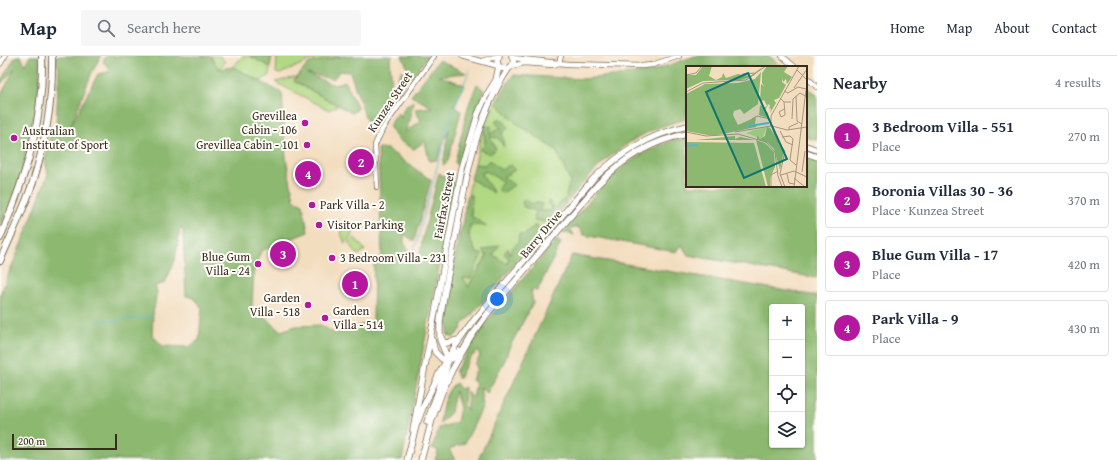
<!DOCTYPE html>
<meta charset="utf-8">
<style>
body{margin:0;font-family:"Gentium Book Plus",serif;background:#f6f6f7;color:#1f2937}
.controls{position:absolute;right:12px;bottom:12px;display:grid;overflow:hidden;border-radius:4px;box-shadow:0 1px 3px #0004}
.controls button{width:36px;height:36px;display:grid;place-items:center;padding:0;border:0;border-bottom:1px solid #e0e1e3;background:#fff;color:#1f2937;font:20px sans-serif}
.scale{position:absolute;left:12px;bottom:10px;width:105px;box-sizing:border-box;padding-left:4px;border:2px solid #3b2a1e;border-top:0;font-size:11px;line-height:14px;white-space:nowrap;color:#3b2a1e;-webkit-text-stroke:3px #fdfcf7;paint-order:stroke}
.you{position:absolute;left:497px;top:243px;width:14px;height:14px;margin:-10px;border:3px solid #fff;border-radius:50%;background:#1a73e8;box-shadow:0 0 0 6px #1a73e833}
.badge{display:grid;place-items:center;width:26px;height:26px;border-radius:50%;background:#b5179e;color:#fff;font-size:13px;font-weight:700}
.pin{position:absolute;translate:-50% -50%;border:2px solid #fff;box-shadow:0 1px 4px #0006}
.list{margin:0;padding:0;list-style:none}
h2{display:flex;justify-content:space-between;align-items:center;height:52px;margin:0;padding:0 16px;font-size:17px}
h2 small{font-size:13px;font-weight:400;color:#747a83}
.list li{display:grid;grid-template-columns:26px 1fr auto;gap:12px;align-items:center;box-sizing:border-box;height:56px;margin:0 8px 8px;padding:0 8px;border:1px solid #e0e1e3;border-radius:4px}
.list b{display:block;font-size:15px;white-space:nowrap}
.list p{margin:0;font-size:13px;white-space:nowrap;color:#747a83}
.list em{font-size:13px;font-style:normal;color:#747a83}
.icon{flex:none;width:22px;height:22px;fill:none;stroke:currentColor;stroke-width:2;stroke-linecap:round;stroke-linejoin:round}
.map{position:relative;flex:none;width:817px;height:404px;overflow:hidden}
header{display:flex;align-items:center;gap:24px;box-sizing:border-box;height:56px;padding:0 20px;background:#fff;border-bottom:1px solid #e0e1e3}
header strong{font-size:19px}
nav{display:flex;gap:22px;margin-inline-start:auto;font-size:14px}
.search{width:280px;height:36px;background:#f6f6f7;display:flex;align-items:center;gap:10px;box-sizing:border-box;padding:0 14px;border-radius:4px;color:#747a83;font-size:15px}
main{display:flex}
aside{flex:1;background:#fff}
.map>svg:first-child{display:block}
.green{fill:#b1d882;stroke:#768150}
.forest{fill:#8cb870;stroke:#647147;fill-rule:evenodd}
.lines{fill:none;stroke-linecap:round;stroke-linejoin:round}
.stream{stroke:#55b7d3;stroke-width:1}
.minor-casing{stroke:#7b6956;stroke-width:6}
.major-casing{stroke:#7b6956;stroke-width:7}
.highway-casing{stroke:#7b6956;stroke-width:8}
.minor{stroke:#fff;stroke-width:4.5}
.major{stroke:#fff;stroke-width:5.5}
.highway{stroke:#fff;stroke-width:6}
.poi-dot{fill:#b5179e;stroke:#fdfcf7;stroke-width:1.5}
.labels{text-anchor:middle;stroke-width:4;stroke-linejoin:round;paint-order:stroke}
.street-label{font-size:12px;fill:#3b2a1e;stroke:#fdfcf7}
.poi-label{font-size:12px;fill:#3b2a1e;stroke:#fdfcf7;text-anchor:start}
.inset-river{fill:none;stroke:#55b7d3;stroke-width:2}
.inset-road{fill:none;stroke:#a9957f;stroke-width:1}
.view{fill:#0f766e;fill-opacity:0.15;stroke:#0f766e;stroke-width:2}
.inset-edge{fill:none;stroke:#3b2a1e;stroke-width:2}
</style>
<header>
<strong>Map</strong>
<div class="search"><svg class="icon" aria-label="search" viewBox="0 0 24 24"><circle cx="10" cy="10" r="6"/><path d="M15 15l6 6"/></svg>Search here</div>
<nav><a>Home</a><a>Map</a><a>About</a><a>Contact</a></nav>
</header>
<main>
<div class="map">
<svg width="817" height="404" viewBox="0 0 817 404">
<rect width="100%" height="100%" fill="#fdfcf7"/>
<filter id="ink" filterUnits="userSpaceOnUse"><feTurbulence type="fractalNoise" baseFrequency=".025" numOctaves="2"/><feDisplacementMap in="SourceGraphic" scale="8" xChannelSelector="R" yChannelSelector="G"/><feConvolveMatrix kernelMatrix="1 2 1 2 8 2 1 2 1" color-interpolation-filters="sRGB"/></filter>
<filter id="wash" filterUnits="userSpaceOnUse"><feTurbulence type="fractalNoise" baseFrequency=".012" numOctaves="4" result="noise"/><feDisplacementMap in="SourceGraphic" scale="16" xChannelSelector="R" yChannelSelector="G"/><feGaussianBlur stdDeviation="0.9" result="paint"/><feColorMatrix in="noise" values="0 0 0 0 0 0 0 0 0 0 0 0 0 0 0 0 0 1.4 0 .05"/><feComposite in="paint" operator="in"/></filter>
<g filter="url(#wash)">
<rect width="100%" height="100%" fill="#f3ddbf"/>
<path class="green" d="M210,0H220L225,6L219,13Z
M243,0H250L270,11L269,20L260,25L233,11Z
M277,0H339L316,8L313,3L280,18L276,17Z
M297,21L294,25L338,49L329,54L275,26Z
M496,46L515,66L556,94L570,125L566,140L569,144L565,148V142L556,152L549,147L552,155H538L542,148L538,147L531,148L526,143L522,146L524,151L536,155L534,164L551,166L541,178L535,169L509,198L508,192L505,199L509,202L507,208L492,198L499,189L482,195L487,200L468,231L463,222L482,198L476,197L469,181L470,169H485L471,160L472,140L468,139L471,123L493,136L480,118L483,109L475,108L483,72Z
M344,172L348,173L352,176L351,181L345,188L341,177Z
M355,182L365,194L358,199L349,187Z"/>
<path class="forest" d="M16,0H21L25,9L30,0H39L40,23L32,85L17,132L0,172V41L15,12L0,29V26Z
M56,0H101L92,16L69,74L98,18L112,15L103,6L106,0H210L219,13L233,11L282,37L286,102L294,144L303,148L308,176L261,195L254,213L252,250L281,275L296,270L321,269L335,278L373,265L374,206L382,199L378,92L387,93L431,124L414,185L404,178V187L419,208L422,185L439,117L455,128L402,404H0V238L27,174L48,118L45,103L52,71L59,82L56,71L59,11L56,7ZM180,172L183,174L186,240L194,242L202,252L199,284L189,291L163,290L152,279L153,257L157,236L155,230L165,227L175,204Z
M250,0H272L270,11Z
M338,0H393L390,2L392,36L402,14L406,24L378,69L367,66L350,16L340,15L333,23L307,18L334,29L345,25L358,53L352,57L294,25L309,7L341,1Z
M402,0H428L412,21Z
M695,0H769L783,11H687V63C636,74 601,103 569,144L566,140L570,125L556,94L515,66L496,46L513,19L583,23L650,16Z
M439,4L466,17L439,20L465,29L454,50L461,55L448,105L443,109L449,73L437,104L429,105L425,85L414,93L398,84L389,70L398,57L401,62L404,52L413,45L412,51L411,61L405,76L421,65L415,53L432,51L411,40Z
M477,28L484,34V37C474,61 463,86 459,112L455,106L468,51Z
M806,30L817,39V85L806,81Z
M500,62L509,71L505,75L502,77L504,91L498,82L490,81L496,93L490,98L480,94L485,89L484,71L491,70L490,79L497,73H502L495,66Z
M687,82V130H806V102L817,106V222L688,199L681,188L676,196L584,179L578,171L570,172L574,179L563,176C598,134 630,91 687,82Z
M489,104L501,114L510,109L515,114L503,121L514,129L503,137L498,133L502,125L485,115L481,118L494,137L471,123L475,108L485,109Z
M468,139H472L471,160L486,170L470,169L469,181L476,197L482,198L471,222H463L468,231L487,200L482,195L499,189L493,199L507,208L509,202L504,198L508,192L509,198L514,190L518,187L519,178L524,179L536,169L541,178L468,263L462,268L461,274L453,282L447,278L449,271L445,267L448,259V241L459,180L464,165L465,150Z
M565,142V148L551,166L534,164L536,155L524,151L522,146L526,143L531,148L538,147L542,148L539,155H552L548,144L556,152Z
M556,184L561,187L537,235L531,234L533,247L508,294L506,302L487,337L480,331L483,350L465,387L449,393L455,404H435L437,399L438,394L432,392L439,372L457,366L460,352L455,335L451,356L440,368C441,356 445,333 456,327L460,333L465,331L464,349L468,355L467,335L473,342L476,327L472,324L477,312L475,308L480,300L478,295L468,304L459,323L455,316L482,271Z
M572,199L817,240V404H478ZM772,251H802V389H772Z"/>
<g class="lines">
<path class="stream" d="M415,192L451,60L470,13
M96,266L152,261"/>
</g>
</g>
<g filter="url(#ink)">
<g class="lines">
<g class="minor-casing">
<path id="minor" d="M462,0L498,10
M782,0L795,11
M513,2L568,8L642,10L652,9L679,0
M482,5L498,0
M559,7L561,0
M0,8L5,0
M512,10L524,7L553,9L559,7
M806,21L817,31
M377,131L375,89L383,72L434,0"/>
</g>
<g class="major-casing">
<path id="major" d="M499,0C490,17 520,17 512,0
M806,90L817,94
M806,97L817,101
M441,281L443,286L447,287L458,284
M432,284L435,296L442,303H452L459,295
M427,366L447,310V301L440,284V266C444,235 451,204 457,173C467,117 476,61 509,12
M413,374L462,112L478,58L486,40L496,24L499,10
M407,404L416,370L424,349L440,316L454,292L474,264L593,123C621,96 649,79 687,70
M421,404L432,364L442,336L452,314L471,281L488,257L598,128C624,102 650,85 687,78"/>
</g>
<g class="highway-casing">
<path id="highway" d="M0,182C25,122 44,66 42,0
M0,205C11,179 24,153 33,126C46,85 53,43 52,0"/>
</g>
<use href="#minor" class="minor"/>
<use href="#major" class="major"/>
<use href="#highway" class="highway"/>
</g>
</g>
<g class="poi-dot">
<circle cx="305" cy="67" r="4"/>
<circle cx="14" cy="82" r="4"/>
<circle cx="307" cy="89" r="4"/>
<circle cx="312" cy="149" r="4"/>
<circle cx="319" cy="169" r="4"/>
<circle cx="332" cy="202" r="4"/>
<circle cx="258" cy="208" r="4"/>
<circle cx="308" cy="249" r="4"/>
<circle cx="325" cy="262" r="4"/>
</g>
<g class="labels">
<g class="street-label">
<text transform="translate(390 46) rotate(-56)" y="4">Kunzea Street</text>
<text transform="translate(444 149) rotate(-79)" y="4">Fairfax Street</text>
<text transform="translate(541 178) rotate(-50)" y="4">Barry Drive</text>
</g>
<g class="poi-label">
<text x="297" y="64" text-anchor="end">Grevillea<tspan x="297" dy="14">Cabin - 106</tspan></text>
<text x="22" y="79">Australian<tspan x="22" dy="14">Institute of Sport</tspan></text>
<text x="299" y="93" text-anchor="end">Grevillea Cabin - 101</text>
<text x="320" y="153">Park Villa - 2</text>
<text x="327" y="173">Visitor Parking</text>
<text x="250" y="205" text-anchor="end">Blue Gum<tspan x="250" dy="14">Villa - 24</tspan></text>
<text x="340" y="206">3 Bedroom Villa - 231</text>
<text x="300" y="246" text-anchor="end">Garden<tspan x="300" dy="14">Villa - 518</tspan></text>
<text x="333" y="259">Garden<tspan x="333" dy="14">Villa - 514</tspan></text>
</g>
</g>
<g transform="translate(686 10)">
<rect width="121" height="121" fill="#f3ddbf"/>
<path d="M81,61L76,73L60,67L68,64Z" fill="#b1d882"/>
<path d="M17,0H26L23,10L30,14L36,11L37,7L40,12L52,8L64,10L78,0L67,10L55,14L17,15L0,23V9H10ZM81,0H102L98,6L106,11L101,18L100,13L97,16V12L96,16L100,19L93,32L88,34L90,37L84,47L85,42L83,43L84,39L81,38L82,39L79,44L82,47L83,52L79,51L81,48L79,51L73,49L74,39L78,42L81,40L78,34L74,36L75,18L78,20L76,17L79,16L76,17V7ZM75,6L72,38L58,48L54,43L48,45L47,49L52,59L70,51L69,58L60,60L71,59L70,61L27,70L0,65V28L19,18L52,17L69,13ZM81,61L84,62L98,84L94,104L88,83L82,77L71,73V69L74,73L79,70ZM49,70V73L54,71L50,70L69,74H10ZM70,74L79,77L88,86L89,101L84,112V121H82ZM0,76L68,77L80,121H0Z" fill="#8cb870"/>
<path class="inset-river" d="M62,60L83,57M0,80L12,79"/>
<path class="inset-road" d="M111,4L121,14M56,8L68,7M0,9L10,7L16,0M108,22L121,3M98,25L102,27L112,21L120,23M0,26L17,17L60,14L80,0M110,30L111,55L116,58M94,32L98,36H105M98,36L99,48V49L95,51L93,46L98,43M66,53L71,50L84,53M106,53L107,33L114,27L121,31M85,60V50L113,0M86,60L101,64L121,61M86,61L91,75L99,85L94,108L99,121M103,64V61L112,57M94,65L100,76L107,79M0,66L20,70L52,68L80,76L89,86L92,110L96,121M49,66L85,60M96,71L104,70L107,73L104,94L110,99M116,106L119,85M101,108L103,117L108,118M95,109L108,105L121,111M108,112L119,121L121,120M85,121V109L92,105M108,121L120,24"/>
<path class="view" d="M62,7L101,93L58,112L20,26Z"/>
<rect width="121" height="121" class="inset-edge"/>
</g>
</svg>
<div class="controls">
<button>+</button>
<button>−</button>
<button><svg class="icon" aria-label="locate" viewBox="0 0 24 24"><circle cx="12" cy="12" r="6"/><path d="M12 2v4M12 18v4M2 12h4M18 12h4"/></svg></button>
<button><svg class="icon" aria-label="layers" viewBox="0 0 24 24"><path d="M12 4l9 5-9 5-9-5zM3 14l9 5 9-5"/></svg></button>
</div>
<div class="scale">200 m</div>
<div class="you"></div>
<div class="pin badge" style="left:355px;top:228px">1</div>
<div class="pin badge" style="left:361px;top:106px">2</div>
<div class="pin badge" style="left:283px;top:198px">3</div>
<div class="pin badge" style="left:308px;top:118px">4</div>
</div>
<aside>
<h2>Nearby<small>4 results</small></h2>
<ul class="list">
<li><span class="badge">1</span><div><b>3 Bedroom Villa - 551</b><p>Place</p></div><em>270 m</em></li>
<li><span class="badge">2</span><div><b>Boronia Villas 30 - 36</b><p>Place · Kunzea Street</p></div><em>370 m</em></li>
<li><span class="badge">3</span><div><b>Blue Gum Villa - 17</b><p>Place</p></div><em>420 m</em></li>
<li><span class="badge">4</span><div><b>Park Villa - 9</b><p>Place</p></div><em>430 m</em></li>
</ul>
</aside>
</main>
